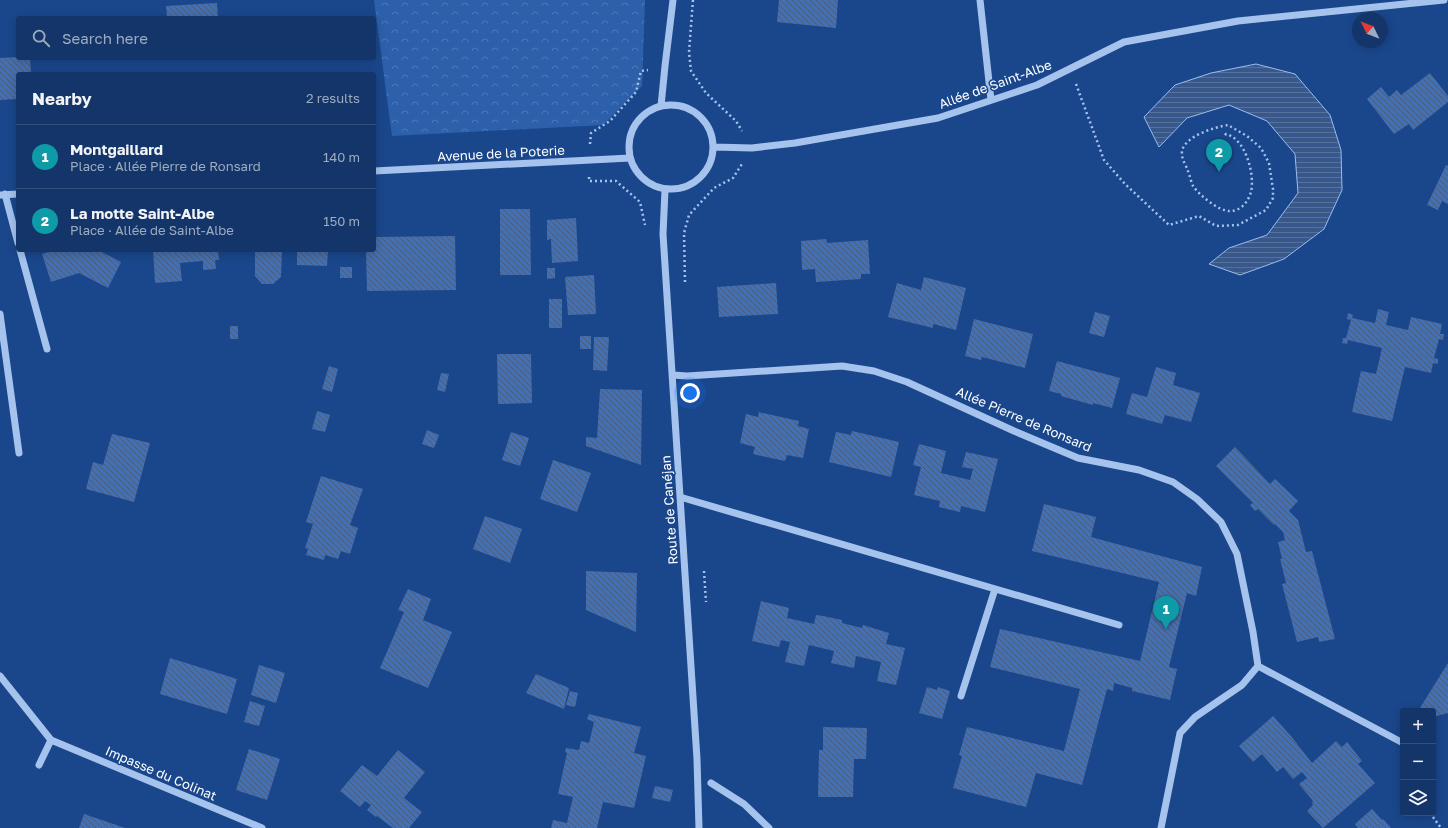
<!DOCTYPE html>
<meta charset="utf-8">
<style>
body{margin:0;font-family:"Golos Text",sans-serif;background:#214071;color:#f1f3f6}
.controls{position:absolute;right:12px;bottom:12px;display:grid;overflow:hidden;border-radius:4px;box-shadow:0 2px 10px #0003}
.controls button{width:36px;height:36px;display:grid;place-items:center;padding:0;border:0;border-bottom:1px solid #33507d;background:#143569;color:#f1f3f6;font:20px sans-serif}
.compass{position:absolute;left:1352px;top:12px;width:36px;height:36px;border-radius:50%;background:#143569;box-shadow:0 2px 10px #0003;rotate:313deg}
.you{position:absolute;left:690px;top:393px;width:14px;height:14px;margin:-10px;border:3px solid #fff;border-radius:50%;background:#1a73e8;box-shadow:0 0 0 6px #1a73e833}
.badge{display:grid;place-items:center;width:26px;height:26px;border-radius:50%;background:#8c9099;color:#fff;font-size:13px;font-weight:700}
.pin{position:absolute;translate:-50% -33px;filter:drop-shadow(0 1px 2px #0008)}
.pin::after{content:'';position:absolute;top:21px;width:14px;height:12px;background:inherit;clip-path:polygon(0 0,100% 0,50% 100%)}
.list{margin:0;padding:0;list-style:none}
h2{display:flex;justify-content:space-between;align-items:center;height:52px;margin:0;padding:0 16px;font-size:17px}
h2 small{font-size:13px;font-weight:400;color:#9dabc0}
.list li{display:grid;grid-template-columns:26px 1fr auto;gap:12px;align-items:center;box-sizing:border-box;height:64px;padding:0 16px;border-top:1px solid #33507d}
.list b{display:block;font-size:15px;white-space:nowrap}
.list p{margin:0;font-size:13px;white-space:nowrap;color:#9dabc0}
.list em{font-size:13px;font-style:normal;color:#9dabc0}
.icon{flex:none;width:22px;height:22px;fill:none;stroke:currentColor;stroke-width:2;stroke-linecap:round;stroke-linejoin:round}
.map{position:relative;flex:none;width:1448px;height:828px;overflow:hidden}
.search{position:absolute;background:#143569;box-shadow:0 2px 10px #0003;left:16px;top:16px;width:360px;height:44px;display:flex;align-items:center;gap:10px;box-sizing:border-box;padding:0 14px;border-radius:4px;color:#9dabc0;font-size:15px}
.panel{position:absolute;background:#143569;box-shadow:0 2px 10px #0003;left:16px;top:72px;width:360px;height:180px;border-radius:4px}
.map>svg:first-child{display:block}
.forest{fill:url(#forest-crowns)}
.water{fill:url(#water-rules);stroke:#99bdf0}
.building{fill:url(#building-back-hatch)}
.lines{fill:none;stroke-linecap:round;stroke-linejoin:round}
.path{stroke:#a6c3ee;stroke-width:2.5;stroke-dasharray:2 3;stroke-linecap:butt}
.minor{stroke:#a6c3ee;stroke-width:7}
.labels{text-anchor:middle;stroke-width:3;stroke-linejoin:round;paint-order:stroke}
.street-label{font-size:13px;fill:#fff;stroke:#1a478c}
</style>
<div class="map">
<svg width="1448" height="828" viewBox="0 0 1448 828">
<defs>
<pattern id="forest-crowns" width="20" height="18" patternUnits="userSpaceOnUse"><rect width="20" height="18" fill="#2d60aa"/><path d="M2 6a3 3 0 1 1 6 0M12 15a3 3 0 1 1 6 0" fill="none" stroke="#4c78b7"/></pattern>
<pattern id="water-rules" width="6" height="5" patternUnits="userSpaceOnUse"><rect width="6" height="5" fill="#38588b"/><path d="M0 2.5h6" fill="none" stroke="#56719c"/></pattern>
<pattern id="building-back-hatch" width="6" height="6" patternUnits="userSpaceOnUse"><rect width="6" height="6" fill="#4370b4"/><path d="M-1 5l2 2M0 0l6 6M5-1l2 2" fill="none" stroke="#485c7b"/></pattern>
</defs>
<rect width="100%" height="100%" fill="#1a478c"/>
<path class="forest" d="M374,0H645L642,86L603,125L392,136Z"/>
<path class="water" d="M1256,64L1295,74L1330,115L1341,150L1342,190L1324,229L1284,259L1240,275L1209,264L1229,248L1267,235L1298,193L1295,154L1267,121L1229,105L1187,118L1159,147L1144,117L1175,85L1211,73Z"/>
<path class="building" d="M779,0H838L836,28L777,22Z
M217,3L218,18H167L166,6Z
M18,57V58H30L31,74H18V99L0,100V58Z
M1430,73L1448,96V102L1413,130L1409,124L1394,134L1367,99L1381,87L1389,97L1397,90L1401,95Z
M1446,165L1448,166V204L1442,201L1438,210L1427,205Z
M500,209H530L531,275H500Z
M576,218L578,261L552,263L551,239L547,240V220Z
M455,236L456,290L367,291L366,250H374V237Z
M826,239L827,243L868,240L870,274H861V279L816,282L815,269L802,270L801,241Z
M55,250H103L102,252L121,262L108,288L79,273L51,282L42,254Z
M153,250H218L219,260H215L216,269L203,270V261L180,263L182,281L155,283Z
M255,250H282L281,277L273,284H262L255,276Z
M297,250H328L327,266L297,265Z
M340,267H352V278H340Z
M547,268H555V278L547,279Z
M594,275L596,314L568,315L565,277Z
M924,277L966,288L956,330L933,324V328L888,317L897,283L921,290Z
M776,283L778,314L719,317L717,287Z
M549,299H562V328H549Z
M1378,309L1389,312L1386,325L1408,330L1411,317L1442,324L1440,334H1444L1443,340L1439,339L1434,358L1438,359V364L1433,363L1431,373L1405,367L1392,421L1352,412L1361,371L1376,374L1382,348L1348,340L1347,344L1342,343L1343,338H1346L1351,320L1347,319L1348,313L1353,315L1352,318L1375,323Z
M1095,312L1110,316L1104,337L1089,333Z
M974,319L1033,334L1025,368L982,357L981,360L965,356Z
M230,326H238V339H230Z
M580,336H591V349H580Z
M594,337H609L607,371L593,370Z
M497,354H531L532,403L498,404Z
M1057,361L1120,378L1112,408L1093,403V405L1061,396V394L1049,391Z
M329,366L338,369L332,392L322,389Z
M1156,367L1176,373L1173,385L1200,393L1191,422L1165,415L1162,424L1126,414L1132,393L1147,397Z
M441,373L449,374L445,392L437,390Z
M600,389L642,390L641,465L586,446V437L597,438Z
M317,411L330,415L325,432L312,429Z
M759,412L799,421L798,426L809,429L803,458L787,455L785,461L753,454L755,447L740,443L746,414L758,417Z
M427,430L439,435L434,448L422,444Z
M852,431L899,442L891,477L829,462L836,432L851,435Z
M511,432L529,438L520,466L502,460Z
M112,434L150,443L134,502L86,489L93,462L103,465Z
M919,444L946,451L941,473L970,480L973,469L962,467L966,452L998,459L985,512L961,506L960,512L939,507L940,501L914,495L921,467L913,465Z
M1235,447L1270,484L1275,479L1298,501L1289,511L1298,520L1306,552L1312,551L1335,639L1319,642L1318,637L1297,642L1282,584L1286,583L1280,559H1282L1278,542L1285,540L1283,532L1275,524L1274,525L1258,509L1255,511L1250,505L1253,503L1216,466Z
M553,460L591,473L577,512L540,499Z
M321,476L363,489L350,525L358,528L350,554L341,551L338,559L325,555L324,560L306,555L308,549L305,548L313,524L306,522Z
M1044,504L1096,517L1091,537L1202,567L1196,596L1187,593L1169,667L1177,669L1170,700L1132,691V688L1114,683L1113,691L1107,689L1082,785L1036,773L1026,807L953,788L962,756L959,755L967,727L1064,751L1080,689L990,667L1000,629L1140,661L1159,582L1032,551Z
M485,516L522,529L510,563L473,549Z
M586,571L637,573L636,632L586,610Z
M408,589L431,599L423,620L452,632L428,688L380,668L404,612L398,610Z
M761,601L789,608L787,618L814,624L816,615L823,616L842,620V623L862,628L863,625L889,633L886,644L905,648L896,685L877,681L881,662L856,656L854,668L831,663L834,651L809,645L804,666L785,662L790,642L781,640L779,647L752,641Z
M170,658L237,679L227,714L160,694Z
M1448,663V713L1433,717V711H1418Z
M259,665L285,673L276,703L251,695Z
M536,674L569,688L564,709L526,693Z
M927,687L937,690L938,687L950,691L942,719L919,713Z
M570,691L578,693L575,707L566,705Z
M250,701L265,706L259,726L244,722Z
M589,714L641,727L634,753L646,756L634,808L603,802L597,828H551L553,820L567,823L573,797L558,794L567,753L565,752L566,748L579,750L581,741L589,743L594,722L587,719Z
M1273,716L1291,736L1312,763L1336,741L1342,747L1347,742L1362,761L1358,764L1375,783L1323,828L1307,811L1313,805L1312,803L1313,801L1299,784L1307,778L1302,772L1293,779L1283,767L1277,772L1262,754L1253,762L1239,746Z
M823,727L867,728L866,759H854L853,797H818L819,750H823Z
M249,749L280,759L267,800L236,790Z
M398,750L425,772L404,798L422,812L409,828H393L377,816L376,817L367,810L371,805L365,801L360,807L340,791L362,765L377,776Z
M655,786L673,790L670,802L652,798Z
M1372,809L1382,820L1383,819L1391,828H1358L1355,824Z
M84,814L125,828H79Z"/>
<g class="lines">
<path class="path" d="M693,0L689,52L691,71L706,93L736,121L742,131
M1076,84L1104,160L1125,184L1169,225L1199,216L1216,226L1238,225L1266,210L1273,198V189L1269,163L1261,148L1247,136L1228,125C1215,127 1185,136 1182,151C1181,159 1186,165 1188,171C1190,176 1191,182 1193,186C1199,195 1220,212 1230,211C1241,211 1248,202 1251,192C1255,175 1246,139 1226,134L1223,137
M590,144L591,133L610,121L636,92L641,71L648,70
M589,177V181H616L640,202L645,225
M685,282L684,233L689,215L714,188L733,178L742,164
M704,571L706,602
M1430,813L1441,828"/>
<path class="minor" d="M980,0L991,100
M629 147a42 42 0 1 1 84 0a42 42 0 1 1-84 0Z
M661,106L665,66L673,0
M714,147L752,148L795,143L938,118L1037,85L1124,42L1238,21L1444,0
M374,171L630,158
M665,190L663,234L697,759L699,828
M5,194L18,243
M0,195L18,194
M20,250L47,349
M0,314L19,453
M673,375L687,376L842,366L874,371L907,382L1014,431L1078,458L1139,470L1173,482L1197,499L1221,522L1237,554L1253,632L1258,666L1242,685L1195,717L1180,733L1161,828
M680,497L1119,625
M1258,666L1403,743
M0,676L51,740L262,828
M961,696L995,589
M39,765L51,740
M711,783L744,804L769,828"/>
</g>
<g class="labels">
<g class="street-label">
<text transform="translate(995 84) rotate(-20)" y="5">Allée de Saint-Albe</text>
<text transform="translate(501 153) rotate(-3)" y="5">Avenue de la Poterie</text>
<text transform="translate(1024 419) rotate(23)" y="5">Allée Pierre de Ronsard</text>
<text transform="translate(669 510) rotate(-94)" y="5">Route de Canéjan</text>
<text transform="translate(161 773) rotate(23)" y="5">Impasse du Colinat</text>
</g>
</g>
</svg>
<div class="controls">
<button>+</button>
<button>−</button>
<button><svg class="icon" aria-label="layers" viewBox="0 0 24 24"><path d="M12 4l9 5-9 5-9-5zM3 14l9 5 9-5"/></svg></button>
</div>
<svg class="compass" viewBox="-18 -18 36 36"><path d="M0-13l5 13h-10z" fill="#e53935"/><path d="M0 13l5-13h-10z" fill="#9dabc0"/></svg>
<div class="you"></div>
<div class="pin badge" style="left:1166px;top:629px;background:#0f9aa8">1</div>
<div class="pin badge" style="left:1219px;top:172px;background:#0f9aa8">2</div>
<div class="search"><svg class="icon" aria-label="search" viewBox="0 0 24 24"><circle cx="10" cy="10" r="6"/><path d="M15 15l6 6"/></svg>Search here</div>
<section class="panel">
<h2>Nearby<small>2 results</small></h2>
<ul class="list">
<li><span class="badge" style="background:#0f9aa8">1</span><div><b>Montgaillard</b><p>Place · Allée Pierre de Ronsard</p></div><em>140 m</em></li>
<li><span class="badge" style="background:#0f9aa8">2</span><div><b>La motte Saint-Albe</b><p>Place · Allée de Saint-Albe</p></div><em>150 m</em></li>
</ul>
</section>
</div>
